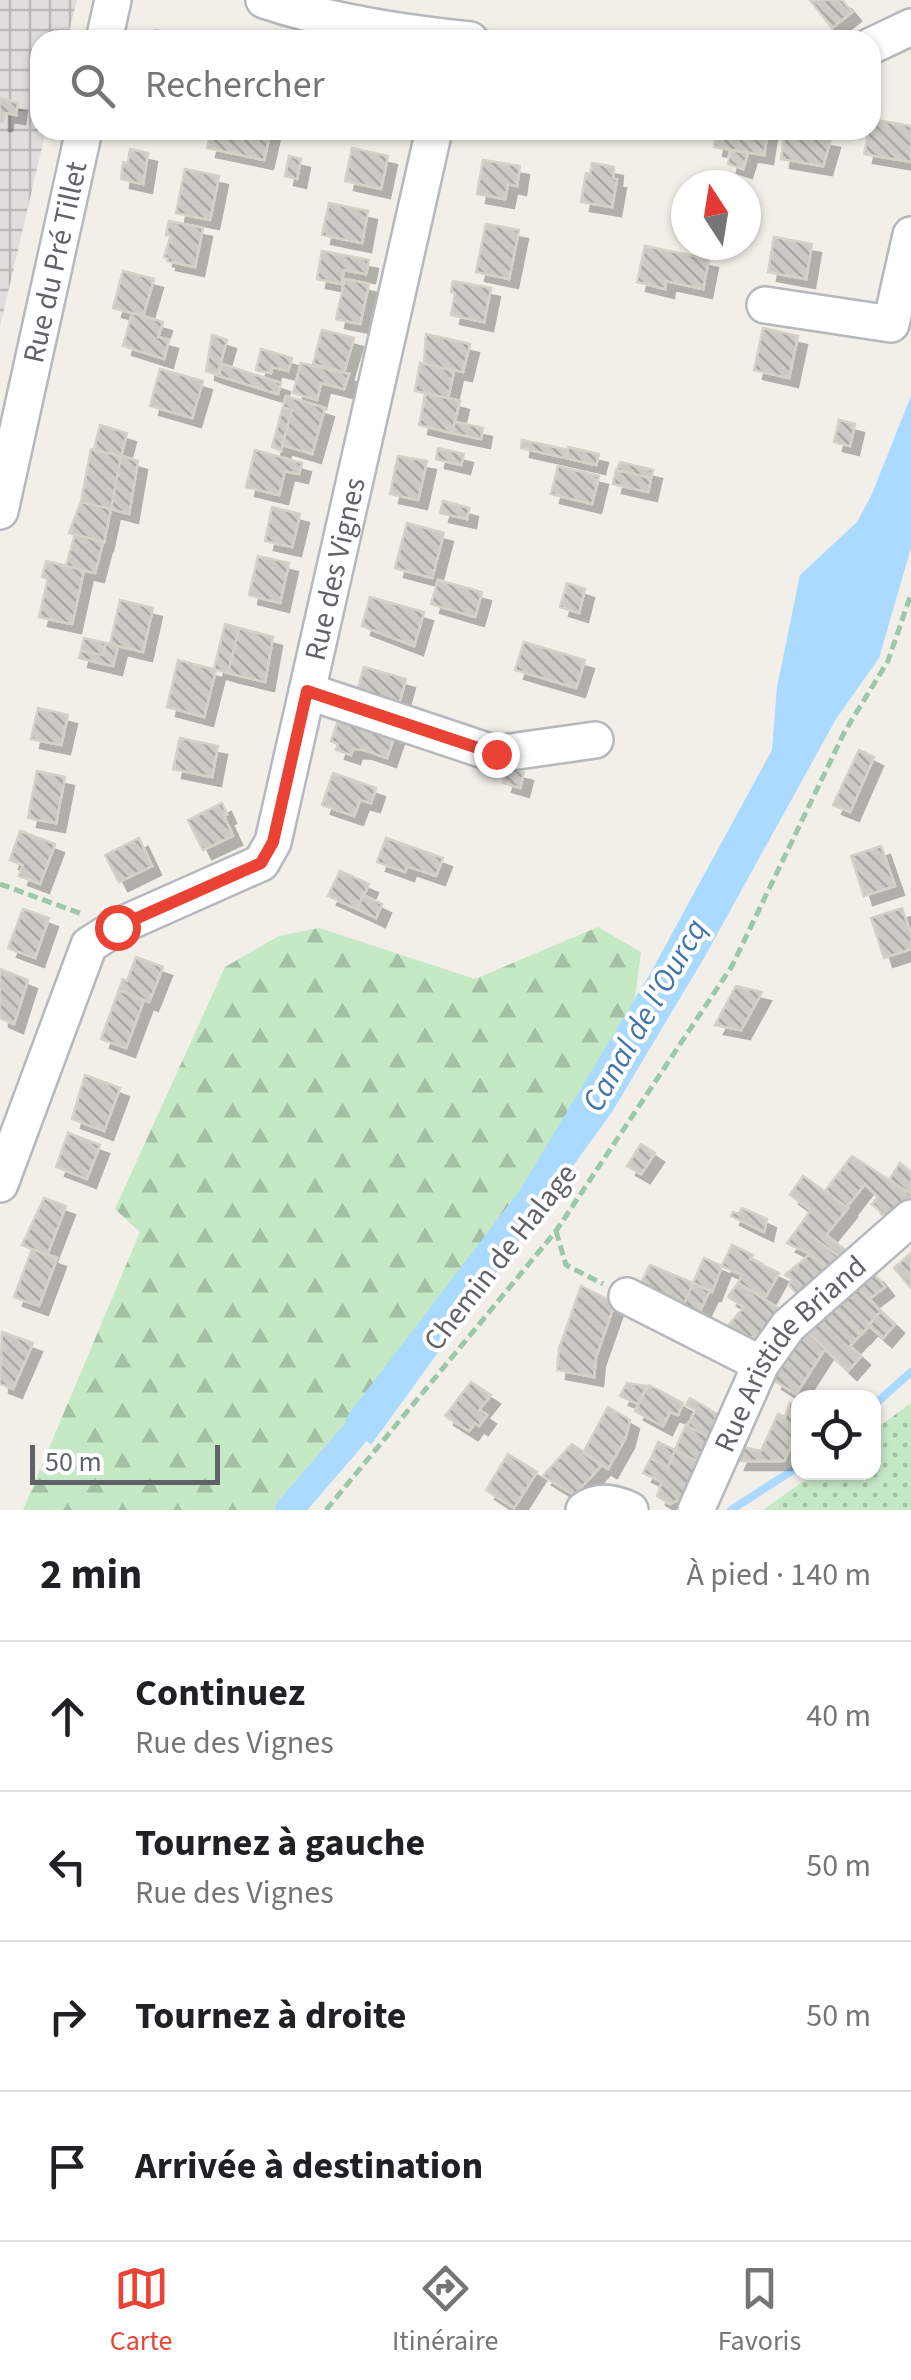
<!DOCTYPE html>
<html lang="fr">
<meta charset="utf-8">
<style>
body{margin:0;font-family:"Source Sans 3",sans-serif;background:#f2f2f2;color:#202124}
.controls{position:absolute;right:30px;bottom:30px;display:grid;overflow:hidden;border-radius:20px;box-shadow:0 2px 8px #0004}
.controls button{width:90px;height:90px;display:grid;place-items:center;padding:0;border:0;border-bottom:2px solid #e0e0e0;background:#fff;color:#202124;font:50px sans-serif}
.compass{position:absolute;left:671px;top:170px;width:90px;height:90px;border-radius:50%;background:#fff;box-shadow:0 2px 8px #0004;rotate:348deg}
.scale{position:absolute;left:30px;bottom:25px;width:190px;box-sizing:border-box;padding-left:10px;border:5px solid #5f6368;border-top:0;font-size:28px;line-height:35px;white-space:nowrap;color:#5f6368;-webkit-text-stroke:8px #fff;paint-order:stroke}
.stop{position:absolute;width:30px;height:30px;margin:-22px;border:8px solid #ea4335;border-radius:50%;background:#fff}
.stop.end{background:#ea4335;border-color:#fff;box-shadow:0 2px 10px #0008}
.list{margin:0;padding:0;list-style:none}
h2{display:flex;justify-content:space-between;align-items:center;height:130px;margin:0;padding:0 40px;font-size:42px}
h2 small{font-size:32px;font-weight:400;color:#757577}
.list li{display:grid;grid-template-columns:65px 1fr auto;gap:30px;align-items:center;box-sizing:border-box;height:150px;padding:0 40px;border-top:2px solid #e0e0e0}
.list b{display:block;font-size:38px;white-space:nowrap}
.list p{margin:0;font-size:32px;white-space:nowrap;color:#757577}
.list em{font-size:32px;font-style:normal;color:#757577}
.icon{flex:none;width:55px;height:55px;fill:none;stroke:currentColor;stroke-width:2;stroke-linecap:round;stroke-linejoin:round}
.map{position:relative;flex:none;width:911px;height:1510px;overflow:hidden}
.search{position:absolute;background:#fff;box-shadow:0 2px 8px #0004;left:30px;right:30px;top:30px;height:110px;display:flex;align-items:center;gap:25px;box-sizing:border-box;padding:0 35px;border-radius:30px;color:#757577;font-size:38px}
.sheet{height:730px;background:#fff}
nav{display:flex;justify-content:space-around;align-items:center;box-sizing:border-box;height:140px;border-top:2px solid #e0e0e0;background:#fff;font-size:28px;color:#757577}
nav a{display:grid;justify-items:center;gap:5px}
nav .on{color:#ea4335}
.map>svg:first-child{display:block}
.industrial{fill:url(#industrial-grid)}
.forest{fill:url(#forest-firs)}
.park{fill:url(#park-dots)}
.water{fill:#aadaff}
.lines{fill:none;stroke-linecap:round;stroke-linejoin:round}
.stream{stroke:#aadaff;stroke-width:8}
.canal{stroke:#aadaff;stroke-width:28}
.building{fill:url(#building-back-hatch);stroke:#d6d1c6;stroke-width:2.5;filter:url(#shadow)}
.minor-casing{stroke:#b5b8bc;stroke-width:40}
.path{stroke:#9cc7a9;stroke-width:5;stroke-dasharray:10 5;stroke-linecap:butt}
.minor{stroke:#fff;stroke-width:35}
.route{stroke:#ea4335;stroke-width:12}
.labels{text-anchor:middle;stroke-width:8;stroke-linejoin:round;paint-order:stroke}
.street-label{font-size:30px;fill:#5f6368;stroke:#fff}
.water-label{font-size:32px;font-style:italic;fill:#4174aa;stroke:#fff}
</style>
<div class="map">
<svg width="911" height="1510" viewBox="0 0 911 1510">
<defs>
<pattern id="industrial-grid" width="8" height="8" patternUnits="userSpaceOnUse" patternTransform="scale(2.5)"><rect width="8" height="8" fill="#e0deda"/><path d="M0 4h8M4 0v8" fill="none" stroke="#b9b8b5"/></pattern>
<pattern id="forest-firs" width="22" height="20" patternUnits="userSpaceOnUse" patternTransform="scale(2.5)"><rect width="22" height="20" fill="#c5e8c5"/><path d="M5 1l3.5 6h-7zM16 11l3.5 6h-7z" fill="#a3c0a4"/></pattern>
<pattern id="park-dots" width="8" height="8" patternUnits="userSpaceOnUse" patternTransform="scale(2.5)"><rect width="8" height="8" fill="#c5e8c5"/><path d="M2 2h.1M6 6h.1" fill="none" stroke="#a3c0a4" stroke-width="1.8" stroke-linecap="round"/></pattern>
<pattern id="building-back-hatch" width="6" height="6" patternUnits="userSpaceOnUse" patternTransform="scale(2.5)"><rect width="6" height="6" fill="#cccac5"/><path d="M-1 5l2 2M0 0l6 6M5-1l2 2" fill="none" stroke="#a9a8a4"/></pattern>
<filter id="shadow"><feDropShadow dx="9" dy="9" stdDeviation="0" flood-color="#0004"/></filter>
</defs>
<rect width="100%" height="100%" fill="#f1efe8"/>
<path class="industrial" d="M0,0H77L67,40H40V130H46L0,327Z"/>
<path class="forest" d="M598,927L641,952L630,1036L424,1332L287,1510H23L140,1232L115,1209L225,967L279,936L319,928L475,979Z"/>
<path class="park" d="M911,1403V1510H763L815,1473L874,1472V1430Z"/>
<path class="water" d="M911,396V548L879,658L836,719L704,958L612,1112L371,1445L345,1419L520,1190L651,972L772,750L777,687L800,575L857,522L872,494Z"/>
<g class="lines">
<path class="stream" d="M874,1405L911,1372
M731,1510L798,1467"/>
<path class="canal" d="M289,1510L380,1404"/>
</g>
<path class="building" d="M810,0H842L852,12L832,28Z
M156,30L193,38L206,39L154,40Z
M0,98L18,103L16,115L5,113L3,122H0Z
M871,119L911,126V162L864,154Z
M211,130H271L264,160L207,148Z
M717,130H768L764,155L714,147Z
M785,130L831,139L823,166L781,159Z
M352,148L388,156L381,189L345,181Z
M130,149L148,153L143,184L121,179L123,162L128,163Z
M730,150L748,153L743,169L728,164Z
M289,156L301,159L297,179L285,176Z
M483,160L520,166L517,186L508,184L505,199L477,194Z
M592,163L614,167L613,178L617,179L612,207L581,202L586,173L590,174Z
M185,169L219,176L210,220L176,213Z
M329,203L368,211L362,243L322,235Z
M169,221L203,228L195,267L167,261L168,258L164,257L171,235H166Z
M486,224L519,230L509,279L476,272Z
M774,237L812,244L806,279L768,272Z
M645,246L709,259L703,289L666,281L665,289L637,282Z
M322,251L369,260L366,274L344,270L341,284L317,279Z
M123,271L154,279L143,316L113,308Z
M345,279L369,284L360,324L336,319Z
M453,281L491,288L484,322L451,315L455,293L451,292Z
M132,313L163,322L158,337L169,340L164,359L123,346Z
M763,328L798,336L789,378L754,370Z
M322,330L354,338L344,372L313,364Z
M426,334L470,344L463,372L424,364Z
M212,335L227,340L217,375L206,371Z
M261,349L292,358L288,371L272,367L271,373L256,370Z
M301,363L349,374L344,389L321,383L317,400L293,393Z
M420,363L454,371L448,398L415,391Z
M222,364L281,383L278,394L219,376Z
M160,369L203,381L192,418L150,406Z
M426,393L460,401L452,433L419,425Z
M286,396L325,408L312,454L282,445L292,410L283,407Z
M283,407L292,410L281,451L272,447Z
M839,420L855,424L850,446L834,442Z
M455,422L483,428L481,439L452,433Z
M100,425L127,433L121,456L94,450Z
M522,440L568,450L566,458L521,448Z
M568,447L599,454L596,465L566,458Z
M438,448L464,454L461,465L436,459Z
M91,449L121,456L111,509L81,502Z
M255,450L302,463L299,474L285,471L279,495L246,487Z
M121,456L138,461L129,514L111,509Z
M398,456L427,461L418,500L390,494Z
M620,462L653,470L651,478L617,470Z
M558,466L599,476L592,504L551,494Z
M616,470L651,478L648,492L613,484Z
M443,501L469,508L467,519L440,513Z
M81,502L111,509L104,542L69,533Z
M272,507L300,514L292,547L265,541Z
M407,523L444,533L432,578L395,568Z
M75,534L103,542L95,573L66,566Z
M258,556L289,563L280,603L249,595Z
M46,561L84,570L72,624L39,617L48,579L42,577Z
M438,580L482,592L475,617L431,604Z
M567,583L585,589L579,613L560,607Z
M370,597L424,612L414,646L362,626Z
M120,600L153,608L143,652L110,644Z
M225,624L239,628L228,673L214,669Z
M239,628L273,637L265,682L228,673Z
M84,638L106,643L103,655L81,651Z
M524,642L585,660L576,688L515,670Z
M106,643L118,646L113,666L79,658L81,651L103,655Z
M178,660L216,670L204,717L167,707Z
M364,667L406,679L398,707L356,696Z
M38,708L68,715L61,745L31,739Z
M340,715L396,732L387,758L364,750L353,749L351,755L336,750L338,744L331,741Z
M180,738L218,746L212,777L173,769Z
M859,750L874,757L850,812L833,805Z
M508,768L524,772L520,788L503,783Z
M37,771L65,777L56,823L28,818Z
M333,773L376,788L371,803L360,800L354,816L322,805Z
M222,803L227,814L224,816L233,836L203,850L188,820Z
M20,831L55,844L40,884L19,876L23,865L10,860Z
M139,838L152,866L119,882L105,855Z
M386,838L443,858L436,876L407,866L405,872L377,862Z
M881,846L895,886L864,896L851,856Z
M340,871L369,884L357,909L328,896Z
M363,895L382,904L376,918L357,909Z
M902,908L911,935V949L884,958L871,918Z
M23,909L49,918L35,958L8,948Z
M136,957L163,967L149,1002L119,990L123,979L127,981Z
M0,969L28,980L14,1024L0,1018Z
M736,986L762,992L741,1030L715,1025Z
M119,990L144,1000L126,1048L101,1039Z
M85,1075L120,1088L104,1131L72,1119Z
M68,1133L100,1145L87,1179L56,1167Z
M641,1144L655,1153L641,1174L627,1166Z
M852,1156L911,1194V1198L888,1218L872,1204L878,1197L865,1184L847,1207L825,1191Z
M900,1163L911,1172V1194L889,1180Z
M803,1176L848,1208L826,1235L848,1252L841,1258L799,1227L811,1210L790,1195Z
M44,1198L66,1206L47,1255L22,1245Z
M742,1208L767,1219L764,1232L731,1216L733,1212L739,1214Z
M799,1227L841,1258L830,1270L810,1254L787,1243Z
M732,1245L753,1255L750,1259L779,1273L765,1298L738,1283L742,1275L722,1266Z
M32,1249L57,1258L39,1306L14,1297Z
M911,1253V1288L894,1268Z
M810,1254L830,1270L798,1295L789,1285L792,1279L785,1275Z
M704,1258L722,1266L712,1292L693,1283Z
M650,1265L693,1283L683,1307L639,1287Z
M874,1273L885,1287L869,1299L857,1287Z
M693,1283L710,1290L698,1315L683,1307Z
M738,1283L783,1311L758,1336L747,1338L727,1327L744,1307L728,1297Z
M581,1286L615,1303L596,1357L594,1377L557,1370L559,1349Z
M856,1286L881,1311L862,1334L831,1305Z
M831,1305L861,1334L850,1346L861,1356L848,1371L805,1330Z
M881,1311L895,1324L883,1338L868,1325Z
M805,1330L825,1349L796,1394L773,1380Z
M2,1332L33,1343L13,1389L0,1384Z
M471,1382L491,1395L479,1410L487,1415L479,1426L475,1423L469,1431L445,1416Z
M627,1383L647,1386L638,1404L620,1396Z
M649,1385L683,1403L678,1415L670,1412L663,1426L635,1411Z
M690,1398L717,1414L709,1437L687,1426L696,1410L686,1405Z
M790,1403L798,1407V1431L784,1461H736L742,1447L761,1451L778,1414L785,1417Z
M608,1407L630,1420L625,1439L608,1469L583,1453Z
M686,1425L709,1437L699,1462L675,1450Z
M658,1442L675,1450L668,1467L651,1458Z
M572,1444L602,1465L574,1495L543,1476Z
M675,1450L699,1462L686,1496L670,1504L657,1496L662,1482L643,1473L651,1458L668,1467Z
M508,1454L537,1472L514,1508L486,1490Z"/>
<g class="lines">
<g class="minor-casing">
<g id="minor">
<path d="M264,0C329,22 402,33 470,40"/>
<path d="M104,40L113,0"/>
<path d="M871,46L911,27"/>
<path d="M765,305L891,324L911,235"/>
<path id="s1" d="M0,511L84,130"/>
<path d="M307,691L496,754L595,740"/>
<path id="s2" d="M0,1184L89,945L117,927L261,863L273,842L434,130"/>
<path d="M627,1296L761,1364"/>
<path d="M584,1510C598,1499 615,1503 630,1510"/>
<path id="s3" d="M696,1510L761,1364L788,1326L911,1218"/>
</g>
</g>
<path class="path" d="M0,884L82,914
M556,1231L566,1265L603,1284
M326,1510L556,1231L732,966L845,731L888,661L911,594"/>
<use href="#minor" class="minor"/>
</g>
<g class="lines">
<path class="route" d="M117,927L261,863L273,842L307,691L496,754"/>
</g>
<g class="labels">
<g class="street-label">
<text dy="10" stroke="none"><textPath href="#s1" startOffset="255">Rue du Pré Tillet</textPath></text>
<text dy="10" stroke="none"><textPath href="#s2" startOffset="750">Rue des Vignes</textPath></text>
<text transform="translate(500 1257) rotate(-52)" y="10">Chemin de Halage</text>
<text dy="10" stroke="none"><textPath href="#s3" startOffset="185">Rue Aristide Briand</textPath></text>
</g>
<g class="water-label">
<text transform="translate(644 1015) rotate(-60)" y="11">Canal de l'Ourcq</text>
</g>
</g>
</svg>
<div class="controls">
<button><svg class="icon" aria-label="locate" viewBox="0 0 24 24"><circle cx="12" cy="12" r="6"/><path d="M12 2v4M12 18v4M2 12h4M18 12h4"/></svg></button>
</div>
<svg class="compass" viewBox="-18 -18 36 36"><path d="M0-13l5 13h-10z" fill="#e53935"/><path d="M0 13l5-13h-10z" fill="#757577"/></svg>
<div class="scale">50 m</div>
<div class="stop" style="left:117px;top:927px"></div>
<div class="stop end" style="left:496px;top:754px"></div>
<div class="search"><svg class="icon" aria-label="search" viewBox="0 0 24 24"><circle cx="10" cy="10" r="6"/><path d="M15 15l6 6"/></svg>Rechercher</div>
</div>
<section class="sheet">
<h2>2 min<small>À pied · 140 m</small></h2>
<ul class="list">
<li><svg class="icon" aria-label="ahead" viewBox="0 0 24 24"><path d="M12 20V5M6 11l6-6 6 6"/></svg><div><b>Continuez</b><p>Rue des Vignes</p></div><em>40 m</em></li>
<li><svg class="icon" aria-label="left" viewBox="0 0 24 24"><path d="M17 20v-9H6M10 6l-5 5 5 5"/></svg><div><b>Tournez à gauche</b><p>Rue des Vignes</p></div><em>50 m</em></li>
<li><svg class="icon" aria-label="right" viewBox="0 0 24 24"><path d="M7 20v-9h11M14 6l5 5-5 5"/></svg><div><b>Tournez à droite</b></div><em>50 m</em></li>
<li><svg class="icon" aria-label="arrive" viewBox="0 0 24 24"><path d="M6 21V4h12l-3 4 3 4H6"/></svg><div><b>Arrivée à destination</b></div></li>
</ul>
</section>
<nav>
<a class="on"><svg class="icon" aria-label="map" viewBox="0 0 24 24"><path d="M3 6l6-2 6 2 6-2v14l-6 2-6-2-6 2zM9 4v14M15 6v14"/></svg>Carte</a>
<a><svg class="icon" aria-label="directions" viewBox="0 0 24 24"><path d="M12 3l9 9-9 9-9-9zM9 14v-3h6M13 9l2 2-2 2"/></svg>Itinéraire</a>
<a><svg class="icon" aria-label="saved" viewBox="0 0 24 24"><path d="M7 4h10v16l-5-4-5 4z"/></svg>Favoris</a>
</nav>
